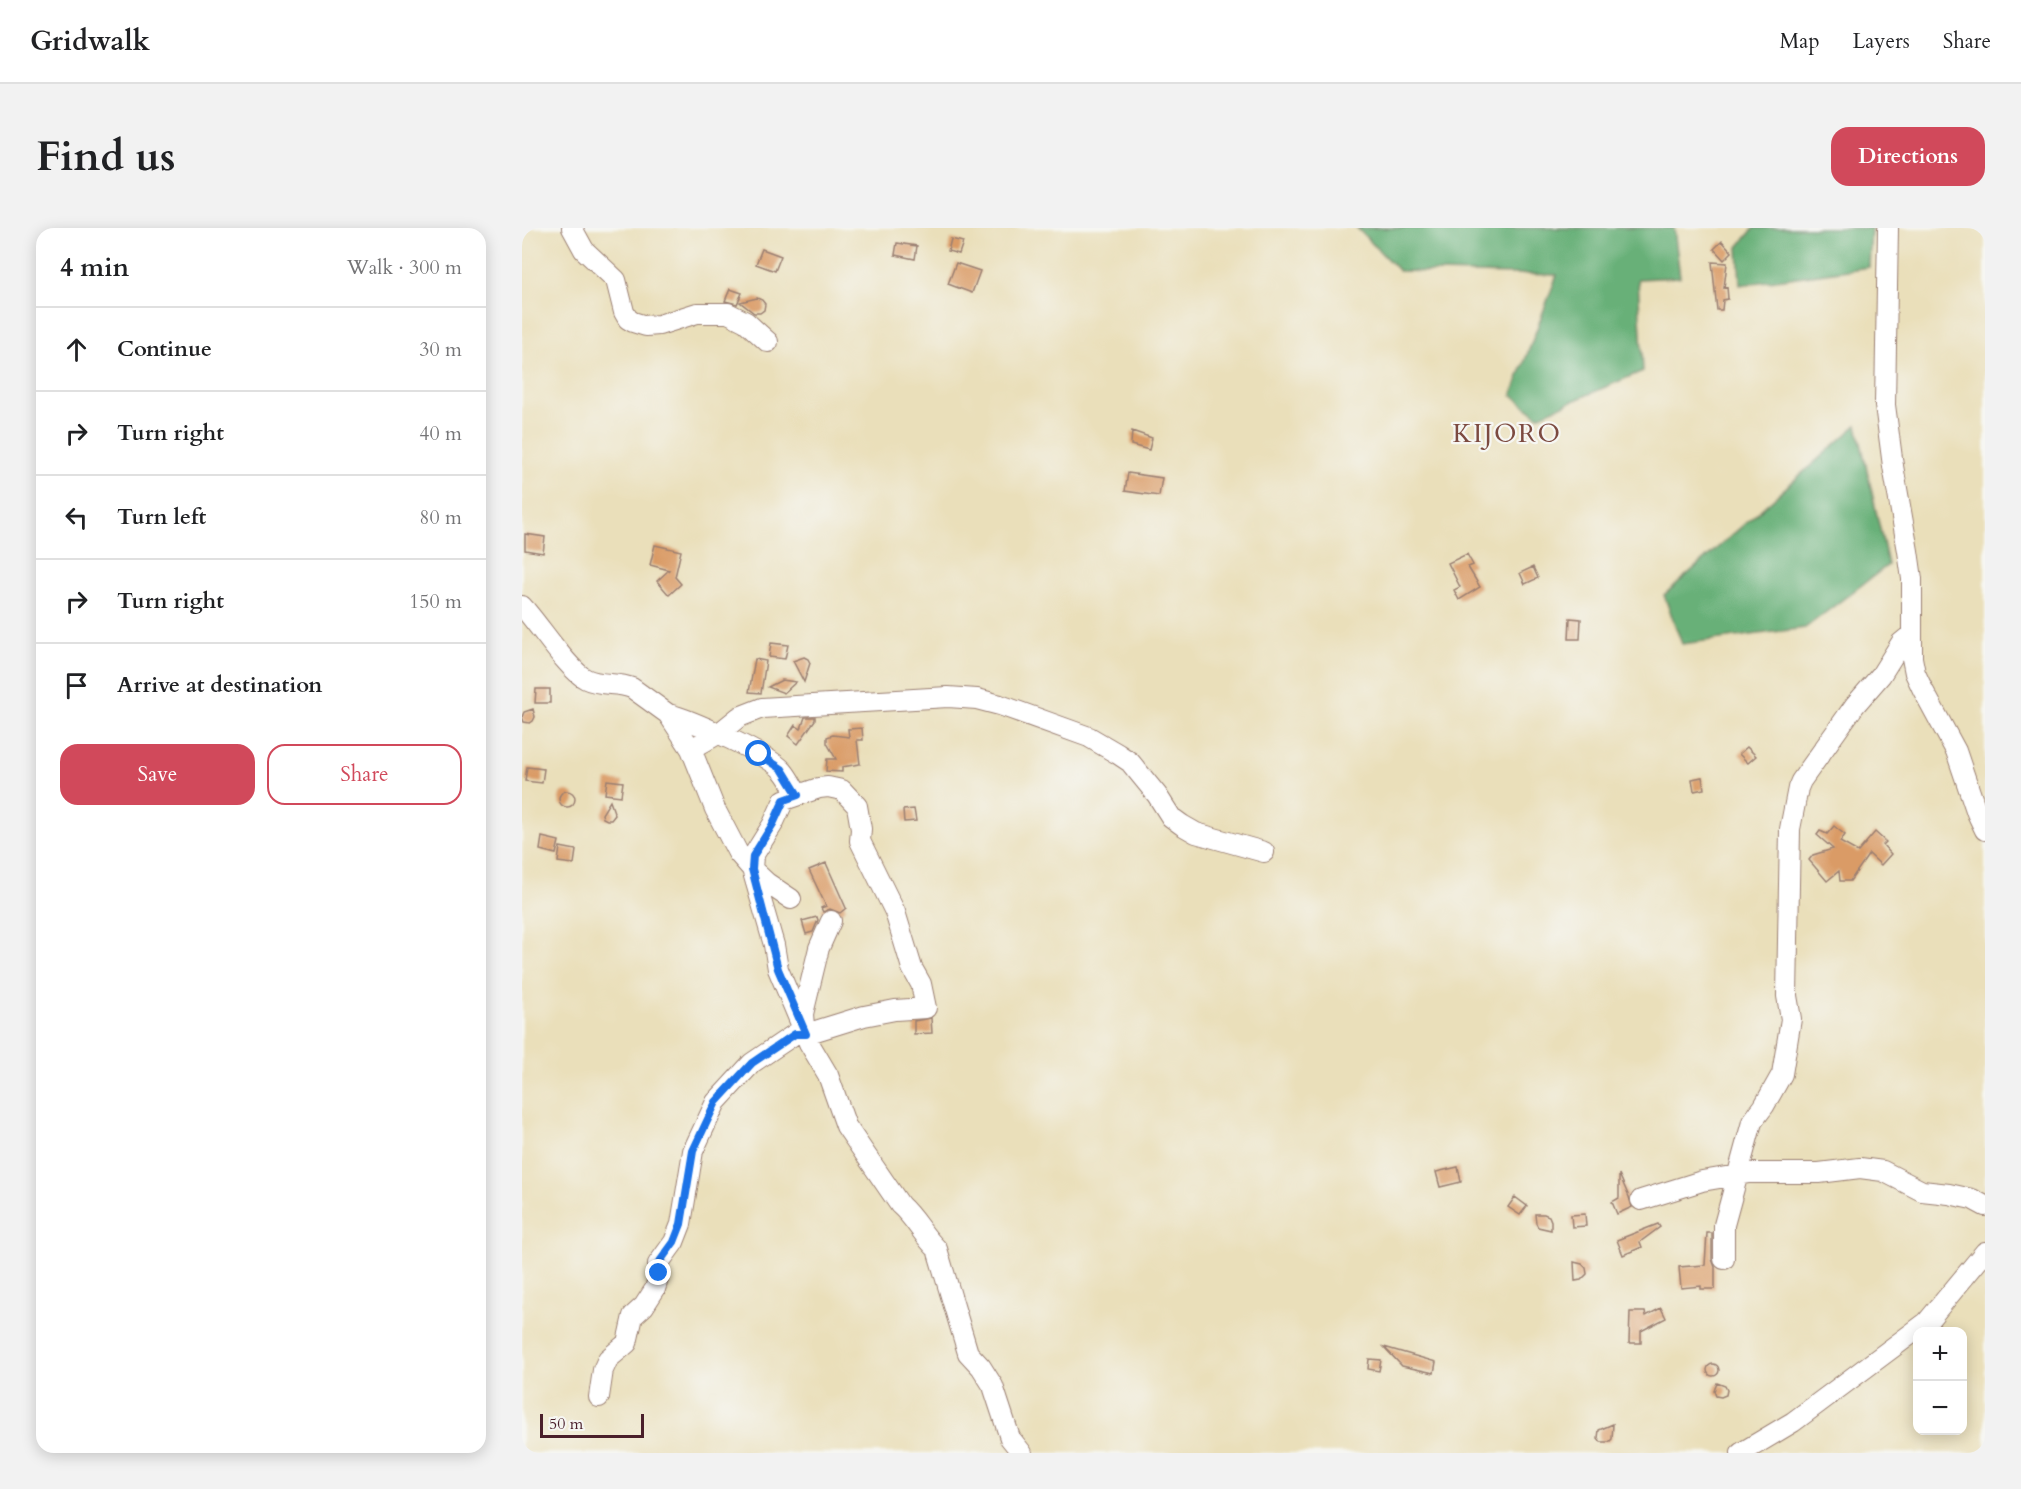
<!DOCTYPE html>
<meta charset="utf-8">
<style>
body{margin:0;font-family:Cardo,serif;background:#f2f2f2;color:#202124}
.controls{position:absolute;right:18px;bottom:18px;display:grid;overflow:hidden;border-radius:12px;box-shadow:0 3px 15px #0003}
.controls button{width:54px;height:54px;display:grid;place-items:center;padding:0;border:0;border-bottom:2px solid #e0e0e0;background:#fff;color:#202124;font:30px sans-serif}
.scale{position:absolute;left:18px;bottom:15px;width:104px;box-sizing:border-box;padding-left:6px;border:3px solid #4a1f2b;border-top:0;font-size:16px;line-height:21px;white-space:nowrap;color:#4a1f2b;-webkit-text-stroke:4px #f6f6f2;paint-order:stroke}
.stop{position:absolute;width:18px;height:18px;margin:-14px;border:4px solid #1a73e8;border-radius:50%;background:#fff}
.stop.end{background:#1a73e8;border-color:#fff;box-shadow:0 2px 6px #0008}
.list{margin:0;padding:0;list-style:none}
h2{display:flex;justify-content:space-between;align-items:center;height:78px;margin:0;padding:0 24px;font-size:26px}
h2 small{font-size:20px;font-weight:400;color:#757577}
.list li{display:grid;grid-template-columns:39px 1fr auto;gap:18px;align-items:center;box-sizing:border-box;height:84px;padding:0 24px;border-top:2px solid #e0e0e0}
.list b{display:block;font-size:22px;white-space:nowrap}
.list em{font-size:20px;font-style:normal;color:#757577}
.actions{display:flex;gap:12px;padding:18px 24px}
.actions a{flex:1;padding:14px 0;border:2px solid #d1495b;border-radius:18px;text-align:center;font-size:21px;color:#d1495b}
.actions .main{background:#d1495b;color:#fff}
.icon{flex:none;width:33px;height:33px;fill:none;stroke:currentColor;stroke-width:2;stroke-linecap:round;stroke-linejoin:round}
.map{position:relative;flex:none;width:1463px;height:1225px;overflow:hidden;border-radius:18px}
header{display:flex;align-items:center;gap:36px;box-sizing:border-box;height:84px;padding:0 30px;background:#fff;border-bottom:2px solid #e0e0e0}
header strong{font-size:28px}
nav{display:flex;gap:33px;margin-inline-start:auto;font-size:21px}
.intro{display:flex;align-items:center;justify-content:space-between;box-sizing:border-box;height:144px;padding:0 36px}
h1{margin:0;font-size:42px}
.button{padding:15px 27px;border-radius:18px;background:#d1495b;color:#fff;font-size:21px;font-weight:700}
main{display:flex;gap:36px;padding:0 36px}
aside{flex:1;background:#fff;border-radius:18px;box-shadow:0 3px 15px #0003}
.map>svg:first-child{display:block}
.forest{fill:#68b078;stroke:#596852;stroke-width:1.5}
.building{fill:#da9b66}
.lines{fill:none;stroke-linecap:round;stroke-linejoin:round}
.minor-casing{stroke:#9a7f72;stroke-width:22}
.minor{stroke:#fff;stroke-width:20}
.route{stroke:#1a73e8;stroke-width:8}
.labels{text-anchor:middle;stroke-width:4.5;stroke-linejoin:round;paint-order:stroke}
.quarter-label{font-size:26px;letter-spacing:1.5px;fill:#7c4a40;stroke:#f6f6f2}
</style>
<header>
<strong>Gridwalk</strong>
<nav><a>Map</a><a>Layers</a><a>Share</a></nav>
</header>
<div class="intro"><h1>Find us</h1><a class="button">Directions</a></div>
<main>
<aside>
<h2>4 min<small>Walk · 300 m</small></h2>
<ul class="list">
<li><svg class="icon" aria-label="ahead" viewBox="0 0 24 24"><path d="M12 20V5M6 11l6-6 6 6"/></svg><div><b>Continue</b></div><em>30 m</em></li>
<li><svg class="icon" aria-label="right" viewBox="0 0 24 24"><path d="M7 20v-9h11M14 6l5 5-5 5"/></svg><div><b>Turn right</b></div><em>40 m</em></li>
<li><svg class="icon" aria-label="left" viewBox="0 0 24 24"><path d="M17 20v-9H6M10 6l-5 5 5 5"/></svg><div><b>Turn left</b></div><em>80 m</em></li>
<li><svg class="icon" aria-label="right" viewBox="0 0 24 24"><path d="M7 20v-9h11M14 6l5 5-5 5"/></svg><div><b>Turn right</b></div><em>150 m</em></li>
<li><svg class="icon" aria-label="arrive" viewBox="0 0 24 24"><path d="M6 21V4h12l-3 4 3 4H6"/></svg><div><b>Arrive at destination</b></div></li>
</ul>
<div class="actions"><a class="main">Save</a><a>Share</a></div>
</aside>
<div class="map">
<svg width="1463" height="1225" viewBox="0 0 1463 1225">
<rect width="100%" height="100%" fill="#f6f6f2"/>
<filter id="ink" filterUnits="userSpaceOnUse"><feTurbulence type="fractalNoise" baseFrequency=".0167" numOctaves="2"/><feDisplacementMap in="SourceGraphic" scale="12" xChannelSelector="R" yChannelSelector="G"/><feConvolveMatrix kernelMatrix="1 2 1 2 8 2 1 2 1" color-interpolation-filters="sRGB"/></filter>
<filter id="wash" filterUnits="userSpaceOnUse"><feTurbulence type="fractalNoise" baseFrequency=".008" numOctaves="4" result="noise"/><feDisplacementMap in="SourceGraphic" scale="24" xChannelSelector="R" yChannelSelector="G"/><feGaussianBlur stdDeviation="1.35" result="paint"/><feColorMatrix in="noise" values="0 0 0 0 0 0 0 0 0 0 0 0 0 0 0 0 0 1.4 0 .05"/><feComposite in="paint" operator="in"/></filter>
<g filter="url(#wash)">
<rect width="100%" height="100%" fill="#eadfba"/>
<path class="forest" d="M835,0H1152L1158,49L1116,51L1121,143L1016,188L990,167L1035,47L877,43Z
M1232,0H1349L1347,39L1218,57L1216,19Z
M1335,197L1366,337L1283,400L1160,416L1142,367Z"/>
<g id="blocks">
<path class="building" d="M429,11L441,14L437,26L426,23Z
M1200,13L1210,24L1202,32L1192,21Z
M375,15L395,18L393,31L373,27Z
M240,21L259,28L253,43L234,36Z
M1190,34L1205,35L1202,60L1205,59L1206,71L1201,72L1200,82H1195Z
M434,35L458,43L450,65L426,56Z
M208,61L220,65L215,76L203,73Z
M235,70L240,72L243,76L242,82L238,85H232L218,74Z
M610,203L630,210L627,222L609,217Z
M606,245L640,250L637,268L603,263Z
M3,306L23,309L21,325L3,322Z
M133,317L159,323L153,349L159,356L147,367L135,353L147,342L128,337Z
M945,326L951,337L946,339L958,359L937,372L932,362L938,359L926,335Z
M1011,339L1016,350L1003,356L998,345Z
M1048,390L1059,391L1058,411H1047Z
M249,415L266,417L263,431L247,429Z
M282,429L286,431L288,435L282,454L271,433Z
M233,431L244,433L239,465L227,464Z
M260,452L274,454L262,465L246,459Z
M14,461H28V475H13Z
M11,481L13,489L11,493L8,495L2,494L0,489L2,484Z
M283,489H293V492L276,516L266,508L273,497L279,501Z
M340,500L341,512H335L338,536L320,539V544L304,543L305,531H314L305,515V509L311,507L327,509L326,501Z
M1225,519L1234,528L1226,535L1217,526Z
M5,539L22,541L20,555L3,553Z
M1180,549L1182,561L1172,563L1170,551Z
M85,552L101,554L99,568L83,566Z
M37 571a8 8 0 1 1 16 0a8 8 0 1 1-16 0Z
M88,573L93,587L89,592H85L81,590L80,586Z
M392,581L394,593L382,594L381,582Z
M1312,598L1323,607L1318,614L1336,624L1353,604L1364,614L1361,617L1369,626L1359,637L1347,626L1328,653H1318L1317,643L1305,653L1287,632L1291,627L1311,621L1295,607L1298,603L1305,606Z
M20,609L37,613L34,626L18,622Z
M38,619L54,622L52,636L36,634Z
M304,635L324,680L318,685L308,681L301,684L299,680L304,678L287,642Z
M295,689L296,692L291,704L284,706L280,693Z
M409,790L410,805L392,806V793Z
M936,939L939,954L918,959L914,944Z
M1097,946L1107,969L1110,979L1095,986L1090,974L1097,970Z
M993,969L1005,978L998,987L986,979Z
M1013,986H1022L1027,988L1029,993V1002L1016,999L1014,995Z
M1063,986L1064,998L1050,999L1049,987Z
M1136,996L1138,999L1118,1014L1120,1019L1101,1027L1095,1012Z
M1185,1005H1190V1031L1193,1039V1061H1179V1058L1159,1060L1157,1039L1183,1037Z
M1052,1034L1060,1036L1064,1040L1065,1046L1059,1052L1053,1053Z
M1139,1080L1144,1090L1119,1103V1115H1107L1108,1084H1123L1124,1088Z
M862,1119L914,1134L912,1145L880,1138Z
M847,1131L859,1132L857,1143L846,1141Z
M1185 1142a6 6 0 1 1 12 0a6 6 0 1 1-12 0Z
M1195,1155L1203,1158L1205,1162L1204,1167L1199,1169L1194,1168L1192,1163Z
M1091,1196L1090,1211L1087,1214H1079L1076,1210L1077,1202Z"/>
</g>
</g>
<g filter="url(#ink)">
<use href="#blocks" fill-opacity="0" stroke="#9a7f72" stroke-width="1.5"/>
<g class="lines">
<g class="minor-casing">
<path id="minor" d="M50,0L62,22L94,52L102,84L106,91L111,94L124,98L137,97L175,85H206L224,94L246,114
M1366,0L1363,177L1371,238L1386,323L1390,351V430L1393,445L1401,462L1434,523L1455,585L1463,602
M0,378C17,396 46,442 64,451C78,458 95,454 110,460L146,486L169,521L193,581L216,625L230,641L252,717L256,741L287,815L306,847L324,898L378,977C393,990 401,1008 415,1021L446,1125L459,1139L471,1158L488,1210L500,1225
M146,486C168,491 248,527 261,543C267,550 271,559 276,567
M169,521L196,506L217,489L240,480L426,469L455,471L478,477L567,509L596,526L608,534L635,567L649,589L660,597L674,605L742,624
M282,798L281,786L297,720L309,693
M1119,972L1180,953L1227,945H1297L1338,940L1361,943L1400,963L1427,966L1450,971L1463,978
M1202,1031V997L1230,894L1242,878L1260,846L1269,791L1265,768L1268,601L1276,560L1279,553L1333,477L1359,447L1379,415L1390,406
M77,1169L81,1142L86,1131L105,1115L111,1088L122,1078L133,1061L136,1051V1036L152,1014L159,996L171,923L194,874L230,835L273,806H284L342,788L373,782L404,780L399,756L390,740L373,684L338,613L339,601L335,578L320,562L306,559L297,560L262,572L251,596L231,628L230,641L245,655L269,671
M1219,1225L1271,1194L1405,1094L1463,1024"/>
</g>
<use href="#minor" class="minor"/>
</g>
</g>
<g class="lines" filter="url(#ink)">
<path class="route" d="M137,1045L136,1036L152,1014L159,996L171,923L194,874L230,835L273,806H284L256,741L230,641L231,628L251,596L262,572L276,567L260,541L237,526"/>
</g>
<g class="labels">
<g class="quarter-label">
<text x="985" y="214">KIJORO</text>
</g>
</g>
</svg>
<div class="controls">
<button>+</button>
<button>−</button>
</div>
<div class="scale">50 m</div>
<div class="stop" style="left:237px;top:526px"></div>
<div class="stop end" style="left:137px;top:1045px"></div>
</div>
</main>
